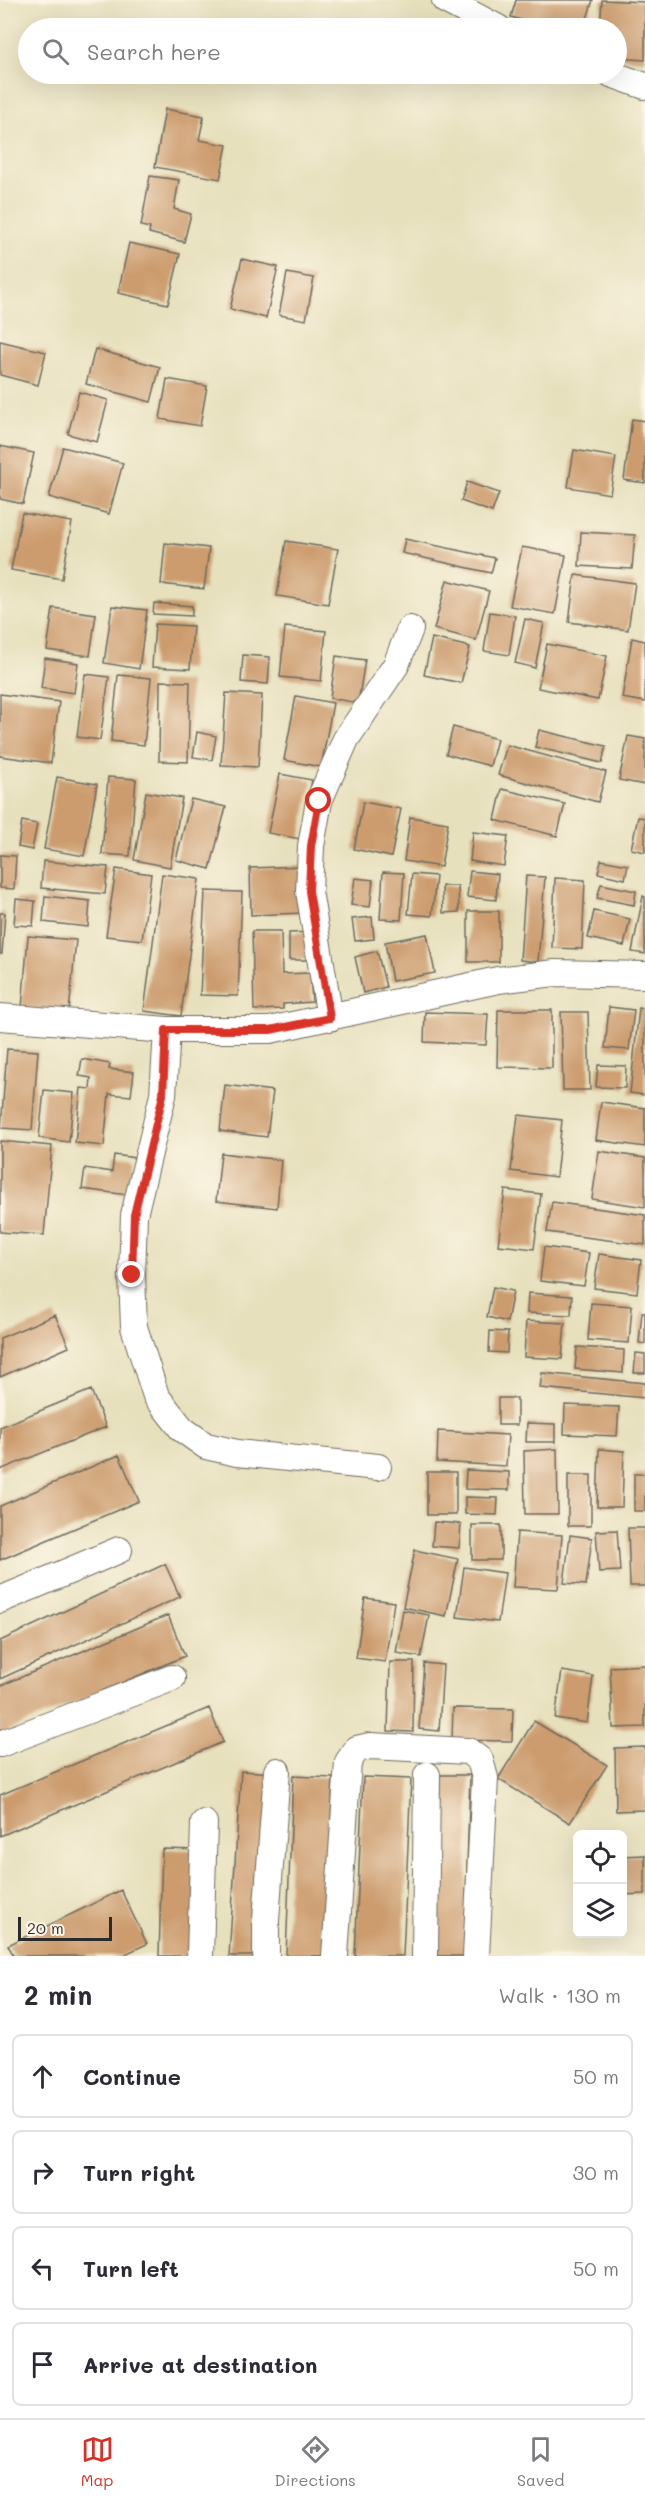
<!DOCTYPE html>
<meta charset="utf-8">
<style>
body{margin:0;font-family:Mali,sans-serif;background:#f2f2f3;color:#2b2b33}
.controls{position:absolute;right:18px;bottom:18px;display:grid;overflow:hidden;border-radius:9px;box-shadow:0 6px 24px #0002}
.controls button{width:54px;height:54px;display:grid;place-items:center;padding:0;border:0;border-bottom:2px solid #e1e1e2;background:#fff;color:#2b2b33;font:30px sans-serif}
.scale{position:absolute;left:18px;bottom:15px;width:94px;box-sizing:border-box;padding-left:6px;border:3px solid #2b2b2b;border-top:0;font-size:16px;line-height:21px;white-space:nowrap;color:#2b2b2b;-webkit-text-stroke:4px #fcf5e5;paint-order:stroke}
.stop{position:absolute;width:18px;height:18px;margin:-14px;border:4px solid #d93025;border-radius:50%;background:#fff}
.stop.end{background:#d93025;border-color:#fff;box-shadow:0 2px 6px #0008}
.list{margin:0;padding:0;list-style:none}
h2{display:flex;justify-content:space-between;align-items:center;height:78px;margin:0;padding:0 24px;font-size:26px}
h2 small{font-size:20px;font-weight:400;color:#7c7c81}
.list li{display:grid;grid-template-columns:39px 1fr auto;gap:18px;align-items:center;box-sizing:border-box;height:84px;margin:0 12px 12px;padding:0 12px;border:2px solid #e1e1e2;border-radius:9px}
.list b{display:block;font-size:22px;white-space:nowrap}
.list em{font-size:20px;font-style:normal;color:#7c7c81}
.icon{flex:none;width:33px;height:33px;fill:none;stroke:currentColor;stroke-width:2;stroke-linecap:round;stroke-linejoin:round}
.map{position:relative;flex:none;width:645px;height:1956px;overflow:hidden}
.search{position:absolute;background:#fff;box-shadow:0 6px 24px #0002;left:18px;right:18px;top:18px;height:66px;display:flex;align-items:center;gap:15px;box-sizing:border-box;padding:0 21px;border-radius:33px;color:#7c7c81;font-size:22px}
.sheet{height:462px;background:#fff}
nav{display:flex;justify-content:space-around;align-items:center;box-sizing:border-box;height:84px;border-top:2px solid #e1e1e2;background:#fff;font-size:16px;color:#7c7c81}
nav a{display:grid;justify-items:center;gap:3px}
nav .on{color:#d93025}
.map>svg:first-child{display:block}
.building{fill:#cc9c6e}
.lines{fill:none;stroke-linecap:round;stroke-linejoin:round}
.street-casing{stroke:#6d6a5e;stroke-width:28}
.street{stroke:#fff;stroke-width:26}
.route{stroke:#d93025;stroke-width:8}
</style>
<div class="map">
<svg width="645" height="1956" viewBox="0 0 645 1956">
<rect width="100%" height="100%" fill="#fcf5e5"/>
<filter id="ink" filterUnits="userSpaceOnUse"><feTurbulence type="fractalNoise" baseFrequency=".0167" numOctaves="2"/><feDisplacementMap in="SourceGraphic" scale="12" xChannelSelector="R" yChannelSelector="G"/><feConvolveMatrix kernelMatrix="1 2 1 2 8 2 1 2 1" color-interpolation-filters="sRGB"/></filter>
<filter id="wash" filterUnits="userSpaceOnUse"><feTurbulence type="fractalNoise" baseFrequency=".008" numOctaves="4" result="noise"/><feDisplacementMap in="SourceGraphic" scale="24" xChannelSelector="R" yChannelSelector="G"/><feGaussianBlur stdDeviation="1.35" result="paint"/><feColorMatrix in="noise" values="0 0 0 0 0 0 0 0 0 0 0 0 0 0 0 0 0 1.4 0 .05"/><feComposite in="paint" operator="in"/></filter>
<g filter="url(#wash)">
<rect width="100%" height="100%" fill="#e7e0bd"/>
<g id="blocks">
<path class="building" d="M516,0H593L584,28H547L511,17Z
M602,0L645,2V60L616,58V28H600Z
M165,109L204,116L199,140L227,145L220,179L155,167Z
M150,176L179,180L174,209L191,214L184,242L149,233L150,228L141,226Z
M129,243L180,254L168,304L118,293Z
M242,259L278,267L266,318L230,309Z
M287,273L314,278L306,320L279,315Z
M0,341L46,352L38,385L0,375Z
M95,349L160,367L151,402L86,384Z
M167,379L207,386L200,426L160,419Z
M79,392L108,400L97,442L68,434Z
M632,419L645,421V483L624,480Z
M0,446L34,453L23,504L0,499Z
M63,447L123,463L109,514L49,497Z
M574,450L616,457L610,494L568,487Z
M467,482L499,493L492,512L461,501Z
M22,513L72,522L62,579L11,570Z
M581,532L635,535L632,569L579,566Z
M405,539L495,558L491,573L402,553Z
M286,541L338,549L328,604L277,596Z
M165,543L209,548L204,589L161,584Z
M522,547L566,555L555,614L510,606Z
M575,575L635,583L628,630L569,622Z
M447,580L489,591L476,640L434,629Z
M154,603L192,606V616L153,614Z
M112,606L147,610L139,669L104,663Z
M53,608L96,614L90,656L47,650Z
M490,612L515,616L509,655L484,651Z
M525,619L544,623L535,668L515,663Z
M155,624L193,626L190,669L152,667Z
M285,627L326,631L321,681L280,677Z
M432,638L470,647L461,683L424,675Z
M632,638L645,641V702L622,698Z
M547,644L607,656L598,700L538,688Z
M243,655L270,657L268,684L241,682Z
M336,656L365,660L358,703L330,698Z
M45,658L78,663L74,693L41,688Z
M85,674L109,677L100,740L77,737Z
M118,675L151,678L144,745L111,741Z
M160,681L190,682L188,762L159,761Z
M226,693L262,695L258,767L221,765Z
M0,694L59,702L51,763L0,756Z
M296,696L333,703L321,767L284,760Z
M453,727L497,739L490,766L446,754Z
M539,730L606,746L602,763L535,747Z
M197,732L216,736L212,760L193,757Z
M628,736L645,739V785L619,780Z
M507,745L606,772L598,802L498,775Z
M280,774L312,780L300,839L268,833Z
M57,777L97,784L84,856L44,849Z
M108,777L136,779L130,856L102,854Z
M502,789L565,804L557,836L495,820Z
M146,792L182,798L170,867L134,860Z
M191,799L226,807L210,869L176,860Z
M363,802L401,809L391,857L354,849Z
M410,817L448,823L441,867L404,861Z
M638,817L645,818V852L631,849Z
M22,821L37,824L32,850L18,847Z
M473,832L508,836L504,866L470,861Z
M0,855L16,856L14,889L0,888Z
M601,860L628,865L625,879L598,873Z
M43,861L108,867L105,894L41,888Z
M303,866L304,913L251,915L250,868Z
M116,869L151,874L142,940L106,936Z
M470,871L498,874L496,900L467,897Z
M383,872L404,873L401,920L380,919Z
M162,874L199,879L181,1016L144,1011Z
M412,874L436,876L432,916L408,914Z
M526,876L545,877L538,962L520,960Z
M355,878L373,880L370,907L351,905Z
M555,878L585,880L582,949L552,948Z
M601,884L636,891L634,905L597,898Z
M442,886H458L459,912L443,913Z
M205,891L242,892L238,996L200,995Z
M45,896L90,901L88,927L43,922Z
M643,896L645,897V954L632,952Z
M16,899L35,901L33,926L14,925Z
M468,911H499V962H468Z
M594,911L630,919L624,946L588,938Z
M0,913H5L2,954H0Z
M372,917L374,939L355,941L352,919Z
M252,931H281L282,974L310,973L312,1002L283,1004V1009L254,1010Z
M313,932L314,960H289V933Z
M427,934L435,973L392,981L385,942Z
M28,936L76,940L69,1012L22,1008Z
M377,951L386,987L363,993L355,957Z
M609,1007L634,1010L629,1050L605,1048Z
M639,1008L645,1009V1095L630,1093Z
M498,1010H552V1068L497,1067Z
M425,1012L488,1014L486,1045L424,1042Z
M561,1012H588L590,1090H563Z
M7,1049L38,1051L32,1130L1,1128Z
M82,1059L110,1064L109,1069L134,1072L131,1096L109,1094L104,1146L75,1143L81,1088L90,1089L91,1078L79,1076Z
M598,1065L626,1066L625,1088L596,1087Z
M225,1085L273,1091L267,1137L220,1131Z
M44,1090L74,1093L69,1142L39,1138Z
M601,1102L645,1108V1147L596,1140Z
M518,1115L562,1120L556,1177L511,1171Z
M0,1141L52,1146L44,1235L0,1232Z
M599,1151L645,1158V1207L592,1199Z
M221,1153L281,1160L277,1208L216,1201Z
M114,1155L135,1158L128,1195L82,1189L85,1168L112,1172Z
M505,1190L541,1194L534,1249L498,1245Z
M552,1202L645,1215V1245L547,1232Z
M544,1247L589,1253L584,1286L540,1281Z
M599,1254L641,1260L637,1293L594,1288Z
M493,1287L513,1291L507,1322L487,1317Z
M528,1293L572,1296L571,1315L527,1313Z
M591,1303L632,1306L629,1343L588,1340Z
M642,1312H645V1344L639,1343Z
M55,1315L69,1347L0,1377V1338Z
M526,1321L565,1323L562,1359L524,1357Z
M490,1331L508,1332L507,1353L489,1352Z
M577,1347L624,1350L623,1373L575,1369Z
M636,1353L645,1354V1373H634Z
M542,1373L645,1383V1398L540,1388Z
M91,1390L106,1427L0,1470V1427Z
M498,1398H517V1425H498Z
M565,1405L619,1407L617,1436L564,1434Z
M527,1423L555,1424V1442H526Z
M438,1431L508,1435L506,1466L437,1462Z
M557,1449L558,1514H525L524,1451Z
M599,1449L624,1451L622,1507H597Z
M119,1455L139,1501L0,1560V1506Z
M466,1470L509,1472V1490L465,1489Z
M427,1472H456V1515H427Z
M634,1474H645V1511H634Z
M568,1475H591V1526H568Z
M465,1497L498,1498L497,1515L465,1514Z
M434,1522L461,1524L459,1548L432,1546Z
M472,1525H501V1560H472Z
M628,1528H645V1586H630Z
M617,1530L620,1571L599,1572L596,1531Z
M517,1532L562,1535L558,1589L513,1587Z
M570,1535L592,1538L586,1585L564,1583Z
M415,1550L458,1559L446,1616L403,1607Z
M165,1564L180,1597L0,1679V1641Z
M464,1567L505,1573L498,1622L457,1617Z
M365,1598L394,1602L385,1662L356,1658Z
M403,1610L429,1615L421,1657L396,1653Z
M168,1615L185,1656L0,1734V1686Z
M390,1662H414L413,1732L388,1731Z
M424,1663L443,1665L439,1731L419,1729Z
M645,1665V1727L613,1728L610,1667Z
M562,1671L593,1676L587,1723L555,1718Z
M209,1708L223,1742L0,1836V1795Z
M453,1708L513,1709L512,1741L452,1740Z
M534,1721L607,1765L570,1823L498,1779Z
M645,1747V1810L616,1811L615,1748Z
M241,1771L274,1773L261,1956H229Z
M440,1775H470L464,1956H434Z
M293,1776L333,1778L325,1956H286Z
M363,1777L411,1779L403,1956H355Z
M162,1849L200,1850L197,1956H159Z
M645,1855V1894L622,1895V1856Z
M121,1890L147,1944L121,1956H14L8,1945Z"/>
</g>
</g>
<g filter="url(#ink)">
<use href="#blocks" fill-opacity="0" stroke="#6d6a5e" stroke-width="1.5"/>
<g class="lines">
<g class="street-casing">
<path id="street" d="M445,0L498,28
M611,74L645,86
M0,1017L167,1030H270L498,980L555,973L645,975
M330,1018L309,891L311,846L319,801L346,739L396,665L410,629
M167,1030L163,1095L134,1215L132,1275L134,1327L156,1396L182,1429L206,1446L237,1453L378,1467
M0,1600L119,1550
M0,1744L172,1678
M200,1956L204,1823
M266,1956V1920L277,1771
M335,1956L348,1762L357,1749L370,1746L468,1751L480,1760L485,1778L476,1956
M425,1956L427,1775"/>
</g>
<use href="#street" class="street"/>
</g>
</g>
<g class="lines" filter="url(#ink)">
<path class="route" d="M132,1275L134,1215L163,1095L166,1030H270L330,1018L309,891L311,846L319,801"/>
</g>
</svg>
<div class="controls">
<button><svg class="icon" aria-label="locate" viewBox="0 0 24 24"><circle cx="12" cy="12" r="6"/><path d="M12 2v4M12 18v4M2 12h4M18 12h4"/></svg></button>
<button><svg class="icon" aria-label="layers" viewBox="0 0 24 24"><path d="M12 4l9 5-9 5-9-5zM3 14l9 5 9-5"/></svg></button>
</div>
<div class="scale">20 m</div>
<div class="stop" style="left:319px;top:801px"></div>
<div class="stop end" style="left:132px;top:1275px"></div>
<div class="search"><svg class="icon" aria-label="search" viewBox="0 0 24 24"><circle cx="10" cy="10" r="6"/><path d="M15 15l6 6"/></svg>Search here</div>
</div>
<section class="sheet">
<h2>2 min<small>Walk · 130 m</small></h2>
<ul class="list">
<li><svg class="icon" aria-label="ahead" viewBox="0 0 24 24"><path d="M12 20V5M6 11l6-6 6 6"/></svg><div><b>Continue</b></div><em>50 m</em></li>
<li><svg class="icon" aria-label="right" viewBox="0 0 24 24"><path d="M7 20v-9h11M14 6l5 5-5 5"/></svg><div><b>Turn right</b></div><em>30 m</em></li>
<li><svg class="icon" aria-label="left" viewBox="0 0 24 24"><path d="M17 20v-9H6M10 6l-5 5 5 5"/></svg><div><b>Turn left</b></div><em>50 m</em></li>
<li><svg class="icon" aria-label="arrive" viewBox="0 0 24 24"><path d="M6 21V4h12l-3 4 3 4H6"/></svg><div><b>Arrive at destination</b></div></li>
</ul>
</section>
<nav>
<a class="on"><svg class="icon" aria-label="map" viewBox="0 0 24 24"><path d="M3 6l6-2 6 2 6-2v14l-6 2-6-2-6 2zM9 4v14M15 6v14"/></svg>Map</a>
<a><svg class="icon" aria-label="directions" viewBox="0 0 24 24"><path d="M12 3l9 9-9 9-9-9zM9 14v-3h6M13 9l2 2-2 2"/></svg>Directions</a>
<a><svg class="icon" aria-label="saved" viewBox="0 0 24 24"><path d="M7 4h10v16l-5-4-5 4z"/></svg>Saved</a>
</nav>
